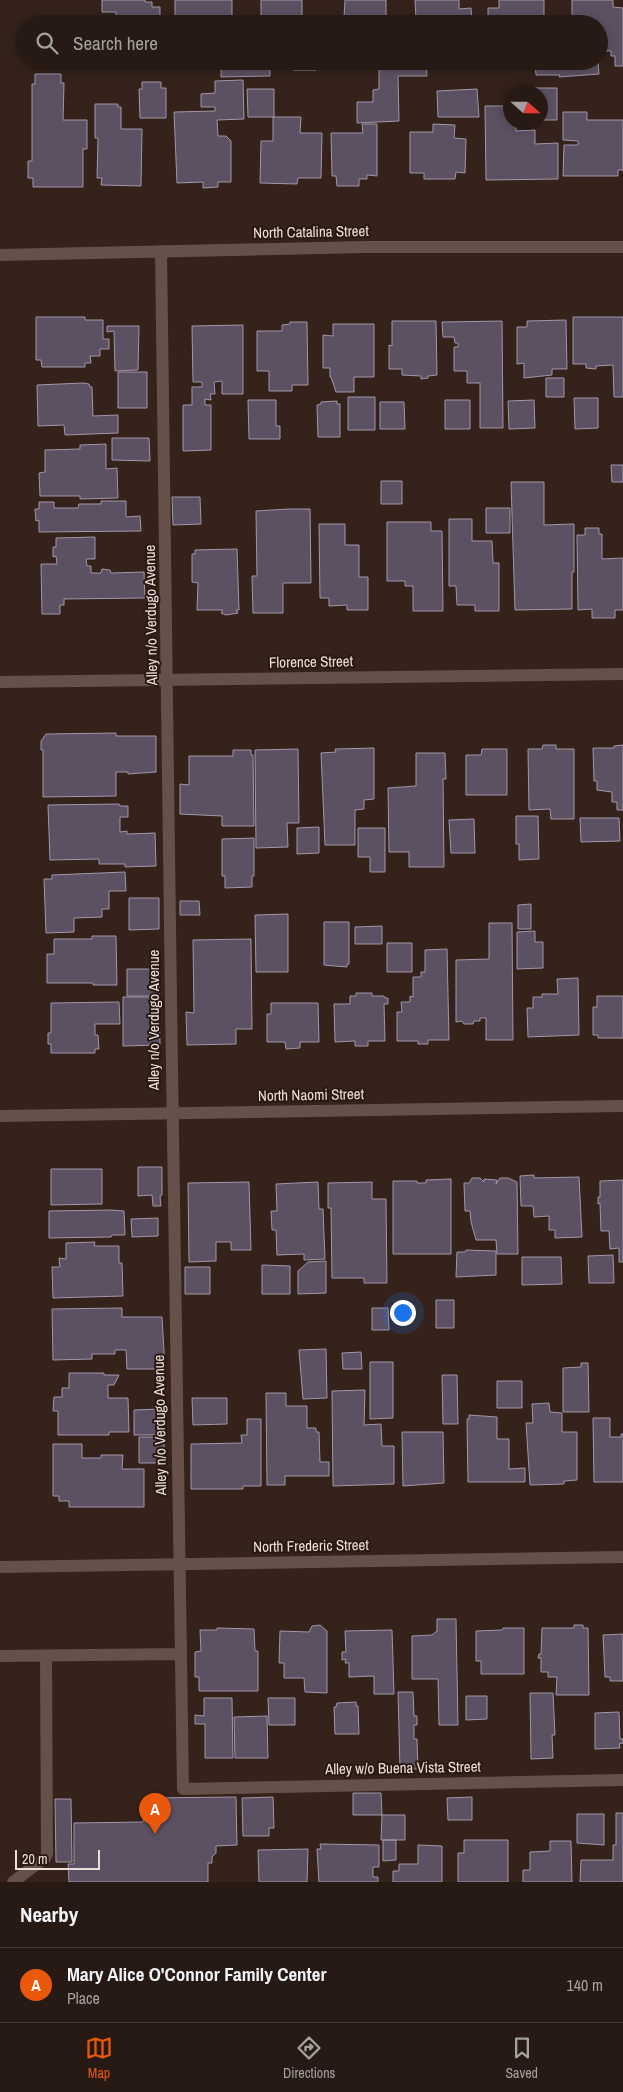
<!DOCTYPE html>
<style>
body{margin:0;font-family:"Archivo Narrow",sans-serif;background:#332722;color:#f1f3f6}
.compass{position:absolute;left:503px;top:85px;width:45px;height:45px;border-radius:50%;background:#271a14;box-shadow:0 2px 12px #0003;rotate:111deg}
.scale{position:absolute;left:15px;bottom:12px;width:85px;box-sizing:border-box;padding-left:5px;border:2px solid #ebdfda;border-top:0;font-size:14px;line-height:18px;white-space:nowrap;color:#ebdfda;-webkit-text-stroke:4px #291912;paint-order:stroke}
.you{position:absolute;left:402px;top:1312px;width:18px;height:18px;margin:-12px;border:4px solid #fff;border-radius:50%;background:#1a73e8;box-shadow:0 0 0 8px #1a73e833}
.badge{display:grid;place-items:center;width:32px;height:32px;border-radius:50%;background:#ea580c;color:#fff;font-size:16px;font-weight:700}
.pin{position:absolute;translate:-50% -41px;filter:drop-shadow(0 1px 2px #0008)}
.pin::after{content:'';position:absolute;top:26px;width:18px;height:15px;background:inherit;clip-path:polygon(0 0,100% 0,50% 100%)}
.list{margin:0;padding:0;list-style:none}
h2{display:flex;justify-content:space-between;align-items:center;height:65px;margin:0;padding:0 20px;font-size:21px}
h2 small{font-size:16px;font-weight:400;color:#a4a1a0}
.list li{display:grid;grid-template-columns:32px 1fr auto;gap:15px;align-items:center;box-sizing:border-box;height:75px;padding:0 20px;border-top:1px solid #433834}
.list b{display:block;font-size:19px;white-space:nowrap}
.list p{margin:0;font-size:16px;white-space:nowrap;color:#a4a1a0}
.list em{font-size:16px;font-style:normal;color:#a4a1a0}
.icon{flex:none;width:28px;height:28px;fill:none;stroke:currentColor;stroke-width:2;stroke-linecap:round;stroke-linejoin:round}
.map{position:relative;flex:none;width:623px;height:1882px;overflow:hidden}
.search{position:absolute;background:#271a14;box-shadow:0 2px 12px #0003;left:15px;right:15px;top:15px;height:55px;display:flex;align-items:center;gap:12px;box-sizing:border-box;padding:0 18px;border-radius:28px;color:#a4a1a0;font-size:19px}
.sheet{height:140px;background:#271a14}
nav{display:flex;justify-content:space-around;align-items:center;box-sizing:border-box;height:70px;border-top:1px solid #433834;background:#271a14;font-size:14px;color:#a4a1a0}
nav a{display:grid;justify-items:center;gap:2px}
nav .on{color:#ea580c}
.map>svg:first-child{display:block}
.building{fill:#5c5162;stroke:#a296a9}
.lines{fill:none;stroke-linecap:round;stroke-linejoin:round}
.service{stroke:#655149;stroke-width:12}
.minor{stroke:#655149;stroke-width:12}
.labels{text-anchor:middle;stroke-width:4;stroke-linejoin:round;paint-order:stroke}
.street-label{font-size:15px;fill:#ebdfda;stroke:#291912}
</style>
<div class="map">
<svg width="623" height="1882" viewBox="0 0 623 1882">
<rect width="100%" height="100%" fill="#34221b"/>
<path class="building" d="M102,0H145V2H152V7H160V24H116V12H102Z
M175,0H232V20H219V24H175Z
M261,0H302V18H315V24H274V21H261Z
M345,0H386V20H374V24H331V18H344Z
M415,0H459V9L471,8L472,24H429V19H416Z
M499,0H544V18H531V24H488V8H499Z
M572,0H613V7L623,8V66H615V56H611V51H599V24H585V18H572Z
M88,61H123L124,68H88Z
M175,61H188V67H175Z
M221,61H270V76L221,77Z
M292,61H316V70H293Z
M379,61H426L427,76H398L399,121L357,123V102H373V90L379,89Z
M535,61H598L599,74L559,77L560,75H536Z
M35,74H61V83H64L63,120H87V149H83V187H33V178H28V161H32V84H35Z
M243,80L244,119L217,120L218,136H226L231,141V182H218V187L203,188V182L177,183L174,112L215,111V107H201V94L215,93V81Z
M142,82H161V88H166V118H140L139,89H142Z
M528,88H557V120H540V92H528Z
M247,89H274V117H248Z
M477,89L479,117H438L437,91Z
M95,104H118V107H121V129H142L141,186L101,185L102,178H97L98,138H95Z
M485,106H510V122H516V131L535,130V144L558,143V179L486,180Z
M563,112H587V120H623V170H618V176H563L564,145H578V141L563,140Z
M273,117H301L300,133H322L321,178H298L297,184L260,183L261,141H273Z
M362,124H377V176L367,175V179H359V186H337L336,176H332L331,133H363Z
M433,124L455,125L454,138L466,139L465,173L456,172L455,179H424V173H410V132H433Z
M36,317H85V320H103V339H109V349H100V356H90L91,363H85V367H42L41,360H36Z
M573,317H623V397H614L613,365L596,366V369L586,368V364H573Z
M566,320L567,369H552V375L524,378V363L517,364V327H527V321Z
M392,321H436L437,375L428,376V378L421,379V376L402,375V369H389V345L392,346Z
M502,321L503,428H480V383H467V371H454V347H458V343H455L454,337H443L442,322Z
M290,322H307L308,385H292V391H269V371H257V331H282V325L290,324Z
M333,324H374V377H354V392H336L331,377H330V368H323V335L333,336Z
M243,325V394H222V381L214,382L215,394H210L211,400L205,399V405H211V450L183,451V405H192V387H202V382H193L192,326Z
M107,326H139L138,370L115,371L114,331L107,332Z
M118,372H147V408H118Z
M546,378H564V397H546Z
M83,383L89,384L90,387H92L93,416L118,415V433L65,435L64,425L38,426L37,385Z
M348,397H375V430H348Z
M574,398H598V428L575,429Z
M248,400H276V426H280V439H249Z
M445,400H470V429H445Z
M534,400L535,428L509,429L508,401Z
M337,401V404H340V437H318L317,405L321,404V402Z
M380,402H404L405,429H380Z
M112,438H149L150,461L112,460Z
M106,444V469L117,468L118,498L80,499V496H40L39,473L45,472V450L80,449V445Z
M611,465H623V482H612Z
M381,481H402V504H381Z
M511,482H544V525L574,524V572H572V609L515,610Z
M172,497H200L201,524L173,525Z
M101,501H126V517L140,516L141,531L39,532V520L36,521L35,509H39V502H54V508H78L79,504H101Z
M486,508H510V533H486Z
M289,509H310L311,583H283V613H253L252,576H257L256,511Z
M449,519H472V541H492L493,563H499V611H475V605H457L456,586H449Z
M387,522H431V531H442L443,611H413V586H405V581H387Z
M319,524H345V545H359V577H368V610H347V605L329,606V598H320Z
M585,528H599V534H602V559L623,558V610H615V618H592V609L578,610L577,535H585Z
M95,537V559H86L87,566H91V573H101L102,569L110,570L111,573L144,572L145,598L64,599V605H60V614H42L41,564H57L56,556L53,557V547H56V538Z
M237,549L239,610H236L238,613L226,615L221,613L223,610H197L198,583L192,582V554H195V550Z
M116,733V736H156V772L128,774V772H116V796L43,797V750H41V741L46,734Z
M543,745H556V749H574V819H551L550,809L529,810L528,749H542Z
M623,745V810H617V802H612V792L597,790V781H594L593,748H614V746Z
M374,748V799L364,800V809L355,810V845H325L321,753L336,752L335,749Z
M298,749L299,823H287L288,847L256,848L255,750Z
M482,749H507V795H466V755H481Z
M233,750H251V755H253L254,826H222V816L180,814V784L189,785V756H233Z
M416,753H445L446,779H443L444,867H409V852H389L388,788L416,786Z
M119,804L120,806H128V817H120V832L127,831V834L155,833L156,866L125,867V864H99V859L50,860L48,805Z
M516,816H538L539,859L519,860V844H516Z
M580,818H619L620,841L581,842Z
M474,819L475,853H451L449,820Z
M319,827V853L297,854V828Z
M358,828H385V872H370V857H358Z
M254,838V876H252V887L225,888V876H222V839Z
M125,872L126,891H109V909H102V917L74,918V932L46,933L44,879H52V875Z
M129,898H159V929L129,930Z
M180,901H199L200,915H180Z
M531,904V929H518V905Z
M288,914V972H256L255,915Z
M324,922H349V964H347V967L324,965Z
M489,923H512L513,1040H486V1018H480V1021H474L473,1024H464L462,1021L456,1022V960L489,959Z
M382,926V944H355V927Z
M535,931V942H543V968L517,969V932Z
M92,936H116L117,985H93V983H47V954H54V939H92Z
M251,939L252,1029H236V1044L187,1045L186,1012L194,1013L193,940Z
M387,943H412V972H387Z
M447,949L449,1040H428V1044H418V1041H397V1012H402L401,1002H410V996L413,997V977H421V972H425V950Z
M127,969H159V996H127Z
M578,978L579,1035L528,1037L527,1008H533V997H542V994H558L557,979Z
M356,993H372V996H384L385,998H388V1004H384L385,1041H368V1046H355V1041L335,1042L334,1004H350V996H356Z
M597,996H623V1038H598V1035H593V1007H597Z
M123,997H159L160,1045L123,1046Z
M119,1002L120,1024H95V1035H98L99,1049H95V1053H51V1044H48V1033H51V1003Z
M271,1003H318L319,1042H300V1048L286,1049L285,1042H267V1014H271Z
M138,1167H162V1195L160,1196L161,1206H153L152,1195L138,1196Z
M51,1169H102V1204L51,1205Z
M534,1175V1178L579,1177L582,1237L555,1238V1230H549V1216L534,1217L533,1206H521L520,1176Z
M472,1178H480L484,1182V1179L497,1180L496,1184L500,1178H508L517,1182L518,1254H497L496,1240H476L471,1222L470,1211H465L464,1183H469Z
M451,1179V1254H393V1181H417V1183H426V1180Z
M623,1180V1262H619V1248L610,1249L609,1231H601L600,1203L598,1204V1197H600V1181Z
M249,1182L251,1250H231V1242H216V1261L189,1262L188,1183Z
M318,1182L319,1209H323L325,1259L304,1260V1254L277,1255L276,1230H272L271,1211H277L276,1184Z
M372,1182V1199H386L387,1283H364V1278H332L331,1208H328V1183Z
M111,1210L124,1211L125,1235H112L111,1237L49,1238V1211Z
M158,1218V1236L132,1237L131,1219Z
M95,1242L94,1246H119V1263H122L123,1296L53,1298L52,1267H60L59,1258L66,1259V1243Z
M466,1250L496,1251V1275L456,1277L457,1252H465Z
M613,1255L614,1283H589L588,1256Z
M522,1257H561L562,1284L522,1285Z
M326,1261V1293L298,1294V1271L308,1262Z
M262,1265L290,1266V1294H262Z
M185,1267H210V1294H185Z
M436,1300H454V1328H436Z
M122,1308V1317H162L165,1369H127L126,1350H115V1354H92V1359L53,1360L52,1309Z
M372,1308H388L389,1330H372Z
M326,1349L327,1398L303,1399L299,1350Z
M361,1352L362,1369H343L342,1353Z
M370,1362H393V1418L370,1419Z
M581,1363H588L589,1412H563V1368L581,1367Z
M69,1373H104V1375H119L114,1385H108V1398H128L129,1432H109V1435H58V1411H53L54,1397H62V1388H69Z
M442,1375H457L458,1424H443Z
M497,1381H522V1408H497Z
M365,1390L364,1425L381,1424L382,1446H394V1484L333,1486L332,1391Z
M266,1393H286V1406H307V1428H316V1432H319L320,1462H329V1476H285V1485H267Z
M192,1398H227V1424L193,1425Z
M549,1403L550,1412L562,1413V1432H577V1480L564,1481V1484L530,1485L526,1423H533L532,1404Z
M160,1409V1435H134V1410Z
M469,1415L497,1417V1439H509V1469L525,1468V1482H468L467,1419H469Z
M593,1418H610V1437H621V1434H623V1482H594Z
M247,1419H261V1486H243V1489H191V1444L242,1443L241,1435H247Z
M402,1432H443L444,1483L403,1486Z
M139,1437H164V1463H139Z
M53,1444H82V1458H101V1455H123L122,1469H144V1507H69V1501H59V1496H53Z
M437,1619H456L458,1725H439L438,1679H412V1636L432,1635L437,1631Z
M320,1625L327,1631V1693L305,1692L304,1678H284V1663H279L280,1631L309,1632L312,1626Z
M574,1625H583V1628H588L589,1695H556L557,1677H548V1672H541V1658H538L539,1654H541L542,1628H574Z
M217,1628L254,1629L255,1651H258V1691H199V1677H195V1652L201,1651L200,1630H217Z
M503,1628H524V1674H481V1661H476V1631L502,1630Z
M392,1630L394,1694H374V1676L349,1677V1663H345L346,1659L342,1660V1652H346L345,1631Z
M623,1634V1681H610V1677H605L603,1635Z
M398,1692H413L414,1716H417V1725H414V1739H417L418,1769H400Z
M530,1693H553L555,1735H552L553,1758L531,1759Z
M466,1696H487V1719L466,1720Z
M204,1698H232L233,1758H205V1724H195V1715L204,1716Z
M268,1698H295V1725H269Z
M356,1702V1706H358L359,1734H335L334,1707H336L337,1703Z
M619,1712L620,1739H623V1743L619,1744L620,1748L595,1749V1713Z
M267,1716L268,1758H235L234,1717Z
M353,1793H381L382,1815H353Z
M236,1797L237,1845L216,1846V1853L212,1857V1863H208V1882H69L68,1864H74V1823L143,1822L144,1798Z
M273,1797L274,1828H269V1836H243L242,1798Z
M472,1797V1820H448L447,1798Z
M55,1799H71L72,1862H56Z
M616,1813H623V1882H580L581,1860H613V1845H616Z
M577,1814H604V1845L577,1843Z
M382,1815H405V1840H381Z
M383,1840H396V1860L383,1861Z
M464,1840H508V1882H458V1853H464Z
M550,1841H571L572,1882H523V1870H530V1852L550,1851Z
M320,1844L379,1845V1867H373V1877H378V1882H319L317,1849H321Z
M418,1845L442,1846V1882H393V1871H399V1864H418Z
M308,1849L307,1882H259L258,1850Z"/>
<g class="lines">
<path class="service" d="M161,251C169,764 173,1276 183,1789L623,1780
M0,1656L180,1654
M13,1882L45,1858L47,1854L46,1656"/>
<path class="minor" d="M0,255L364,247H623
M0,682L623,674
M0,1116L623,1106
M0,1567L623,1557"/>
</g>
<g class="labels">
<g class="street-label">
<text transform="translate(311 232) rotate(-1)" y="5">North Catalina Street</text>
<text transform="translate(151 615) rotate(-91)" y="5">Alley n/o Verdugo Avenue</text>
<text transform="translate(311 662) rotate(-1)" y="5">Florence Street</text>
<text transform="translate(154 1020) rotate(-90)" y="5">Alley n/o Verdugo Avenue</text>
<text transform="translate(311 1095) rotate(-1)" y="5">North Naomi Street</text>
<text transform="translate(160 1425) rotate(-91)" y="5">Alley n/o Verdugo Avenue</text>
<text transform="translate(311 1546) rotate(-1)" y="5">North Frederic Street</text>
<text transform="translate(403 1768) rotate(-1)" y="5">Alley w/o Buena Vista Street</text>
</g>
</g>
</svg>
<svg class="compass" viewBox="-18 -18 36 36"><path d="M0-13l5 13h-10z" fill="#e53935"/><path d="M0 13l5-13h-10z" fill="#a4a1a0"/></svg>
<div class="scale">20 m</div>
<div class="you"></div>
<div class="pin badge" style="left:155px;top:1834px">A</div>
<div class="search"><svg class="icon" aria-label="search" viewBox="0 0 24 24"><circle cx="10" cy="10" r="6"/><path d="M15 15l6 6"/></svg>Search here</div>
</div>
<section class="sheet">
<h2>Nearby<small></small></h2>
<ul class="list">
<li><span class="badge">A</span><div><b>Mary Alice O'Connor Family Center</b><p>Place</p></div><em>140 m</em></li>
</ul>
</section>
<nav>
<a class="on"><svg class="icon" aria-label="map" viewBox="0 0 24 24"><path d="M3 6l6-2 6 2 6-2v14l-6 2-6-2-6 2zM9 4v14M15 6v14"/></svg>Map</a>
<a><svg class="icon" aria-label="directions" viewBox="0 0 24 24"><path d="M12 3l9 9-9 9-9-9zM9 14v-3h6M13 9l2 2-2 2"/></svg>Directions</a>
<a><svg class="icon" aria-label="saved" viewBox="0 0 24 24"><path d="M7 4h10v16l-5-4-5 4z"/></svg>Saved</a>
</nav>
